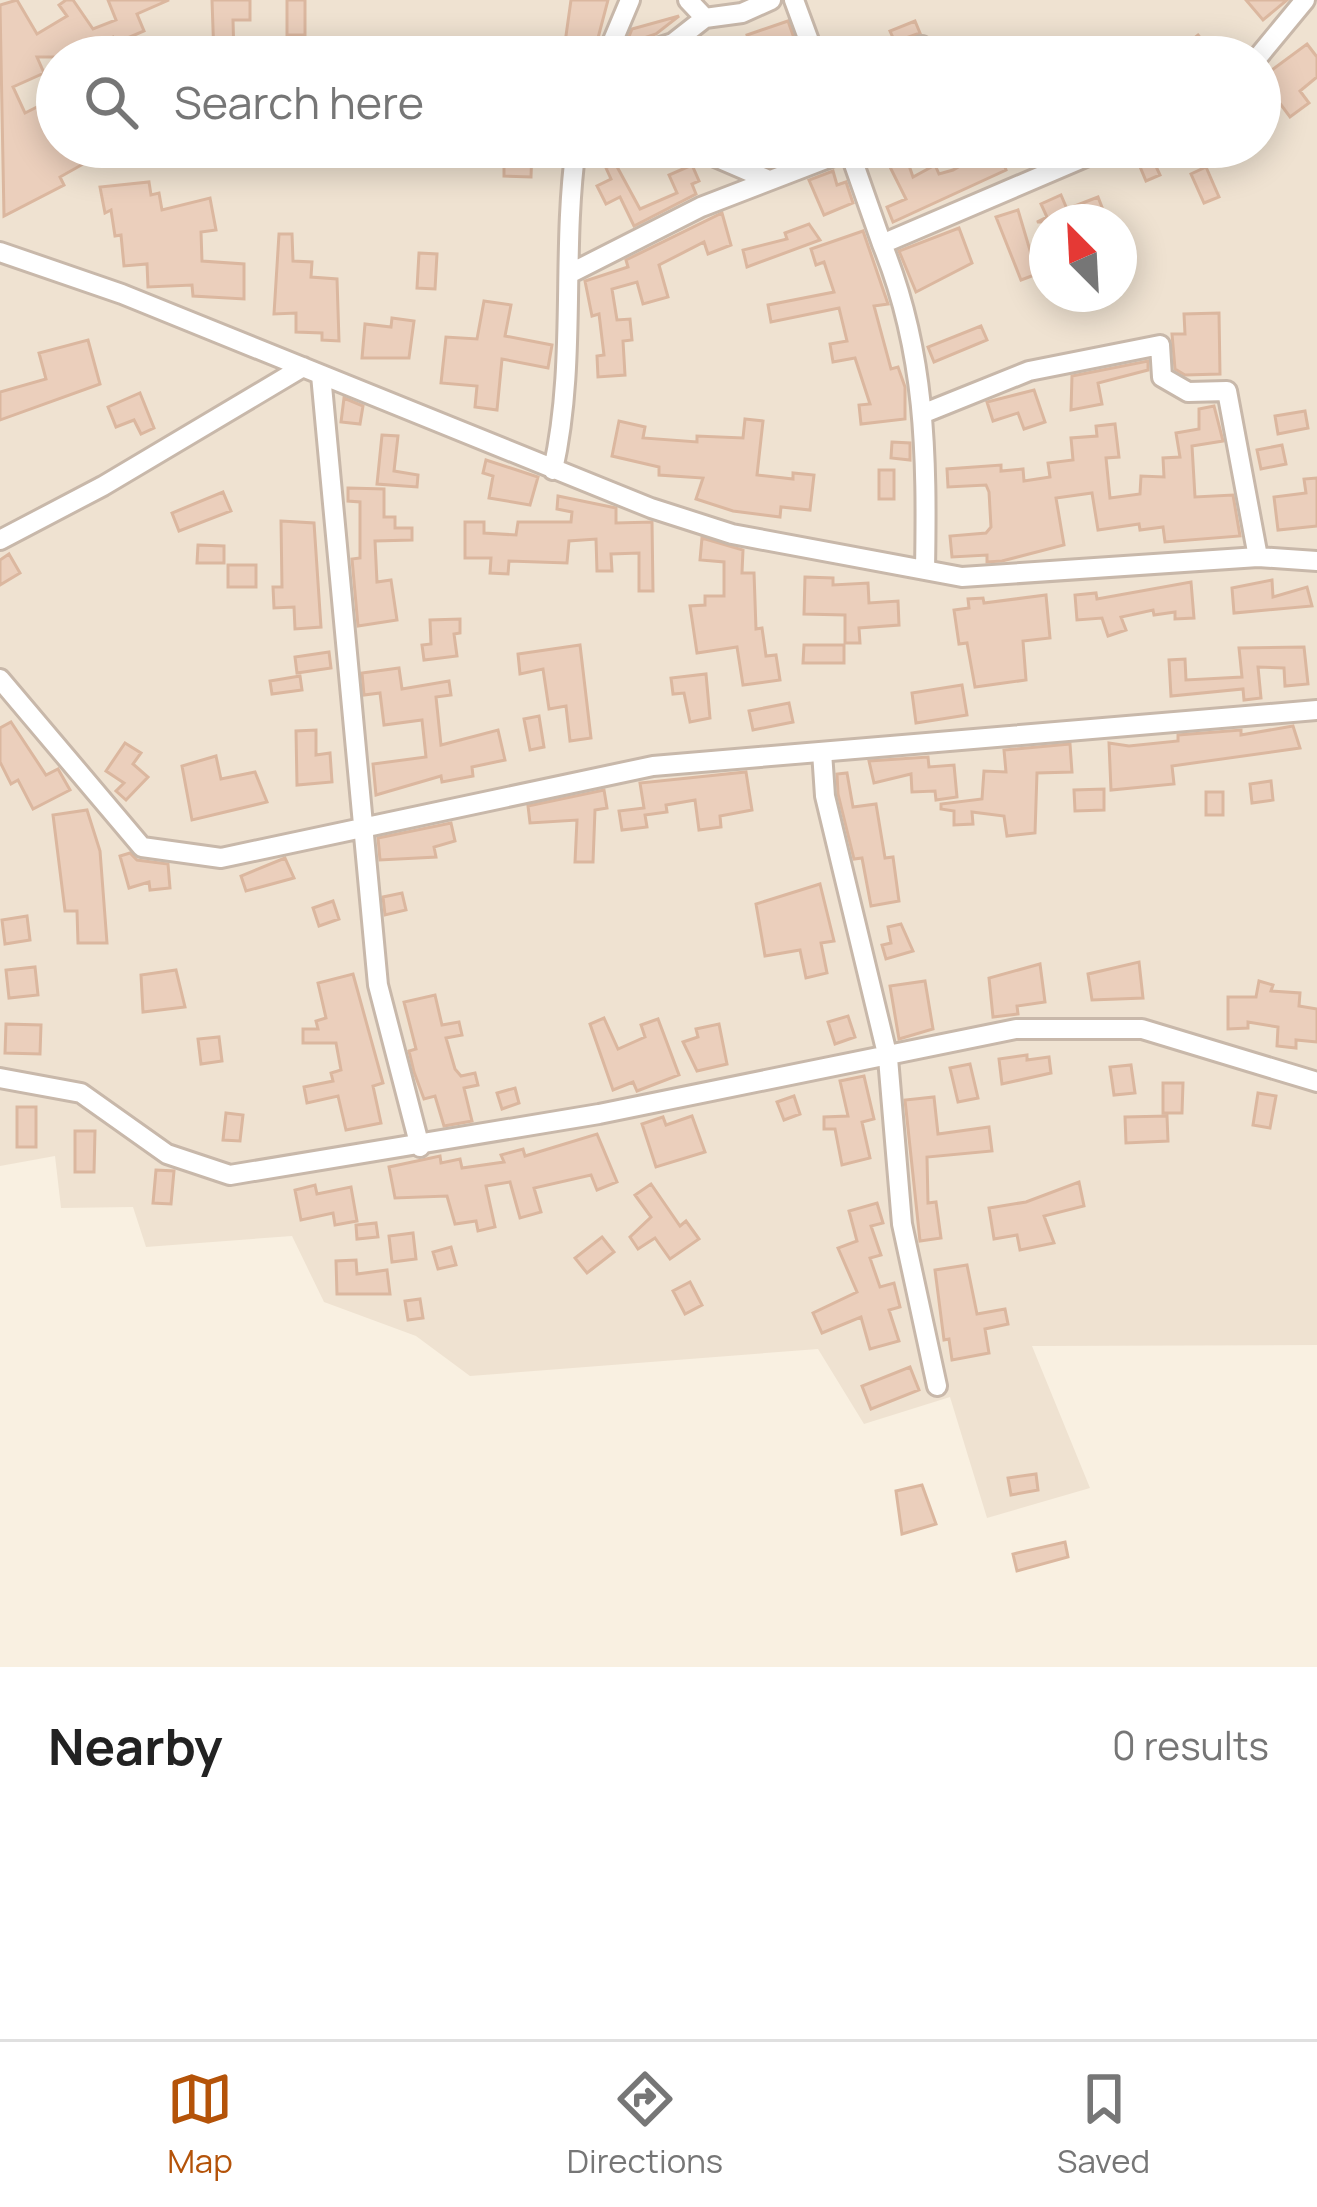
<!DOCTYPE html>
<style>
body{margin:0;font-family:Manrope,sans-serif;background:#f2f2f2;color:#222}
.compass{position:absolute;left:1029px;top:204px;width:108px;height:108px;border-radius:50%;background:#fff;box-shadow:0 6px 30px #0003;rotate:336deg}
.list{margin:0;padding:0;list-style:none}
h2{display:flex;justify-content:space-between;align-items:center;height:156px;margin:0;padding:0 48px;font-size:51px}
h2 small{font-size:39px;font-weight:400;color:#767676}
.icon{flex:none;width:66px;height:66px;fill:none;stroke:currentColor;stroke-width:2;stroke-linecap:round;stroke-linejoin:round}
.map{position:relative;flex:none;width:1317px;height:1667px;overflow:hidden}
.search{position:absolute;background:#fff;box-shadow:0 6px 30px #0003;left:36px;right:36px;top:36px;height:132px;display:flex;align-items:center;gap:30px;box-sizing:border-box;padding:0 42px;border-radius:66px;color:#767676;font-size:45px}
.sheet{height:372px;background:#fff}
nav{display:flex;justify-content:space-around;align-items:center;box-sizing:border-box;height:168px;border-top:3px solid #e0e0e0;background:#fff;font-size:33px;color:#767676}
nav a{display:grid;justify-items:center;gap:6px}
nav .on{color:#b45309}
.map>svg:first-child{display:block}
.residential{fill:#efe2d1;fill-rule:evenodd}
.building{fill:#ebcfbc;stroke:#dbb79f;stroke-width:3}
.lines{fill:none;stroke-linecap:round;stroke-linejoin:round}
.minor-casing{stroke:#c8b8aa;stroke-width:24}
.minor{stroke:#fff;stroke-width:18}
</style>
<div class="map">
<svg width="1317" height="1667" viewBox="0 0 1317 1667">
<rect width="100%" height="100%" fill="#f9f0e1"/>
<path class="residential" d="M0,0H1317V1345L1032,1346L1090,1488L987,1518L950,1397L864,1424L818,1349L470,1376L416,1336L324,1302L292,1236L146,1247L133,1207L61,1208L55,1156L0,1166ZM57,57H1260V147H57ZM1047,222H1119V294H1047Z"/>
<path class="building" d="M17,0L37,34L67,16L59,5L66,0H73L93,29L116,20L108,0H169L137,14L144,31L116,43L113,37L76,57H37L44,73L13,87L25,113L57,97V147H85L92,159L60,177L64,185L4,216L0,5Z
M212,0H250V20H233L234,57H214Z
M287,0H305V35H287Z
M571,0H608L593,57H563Z
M1246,0H1287L1263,20Z
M679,16L656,34L626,44L632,29Z
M788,21L800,55L788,57L786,51L753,57L747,35Z
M915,21L920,33L895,42L890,31Z
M1198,35L1216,57H1193L1184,46Z
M719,39L724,57H706L703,43Z
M1307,44L1317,57V77L1300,91L1309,103L1290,117L1261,78Z
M217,147H255L256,154L219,160Z
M284,147H302V165H284Z
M880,147L904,151L913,177L935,165L939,174L953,170L993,147H998L1006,170L893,222L887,207L906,199Z
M1017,147H1050L1053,156L1039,162L1036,156L1024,163Z
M1147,147L1160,175L1146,181L1133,150Z
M504,148H532L531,177L504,176Z
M615,163L640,209L677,193L669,175L692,165L699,181L692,184L696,194L634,226L620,197L606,204L597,186L611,179L606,168Z
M1206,167L1219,197L1204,203L1191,174Z
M833,171L837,185L846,182L853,203L824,215L809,180Z
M149,182L151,195L159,193L162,210L210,198L216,230L201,232L202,261L244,264V299L193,296L192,285L148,287L147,264L124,266L121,235L115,236L111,210L105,213L100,187Z
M1061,195L1067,209L1098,197L1105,215L1088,222H1037L1047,217L1041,204Z
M1018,210L1037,274L1021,280L996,217Z
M722,213L731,245L708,254L704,242L659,265L668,297L643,304L637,282L612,289L617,320L630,319L632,340L623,341L625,375L598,377L597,356L604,355L599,314L592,316L585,281L628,267L626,260Z
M809,224L820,240L747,267L743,250L787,239L785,233Z
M959,228L972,263L916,292L899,251Z
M863,231L888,304L874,306L891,369L898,367L905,387V419L861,424L859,405L870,404L855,358L833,362L830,344L847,341L839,308L771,322L768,305L834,292L824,262L816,265L811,249Z
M279,234H292L293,261L312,262L311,277L337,279L339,341L322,340V333L296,332V313L274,314Z
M419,253L437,254L435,289L417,288Z
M484,301L511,305L505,336L552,345L548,368L502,359L497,410L475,407L477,386L441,383L446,337L477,339Z
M1219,313L1220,374L1185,375L1175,369L1172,334H1185L1184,314Z
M392,318L414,321L409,358H362L365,324L391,327Z
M981,326L987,340L934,362L928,347Z
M88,340L100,384L0,420V392L46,379L39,353Z
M1148,361V370L1098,383L1102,404L1071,410L1072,376Z
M1034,390L1045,422L1024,429L1018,413L993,421L987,402Z
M140,393L154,428L141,434L134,420L116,427L108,407Z
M344,398L363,406L360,424L341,422Z
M1214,406L1223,441L1192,446L1195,497L1233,495L1240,536L1165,542L1163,527L1140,530L1139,524L1098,530L1092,493L1056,498L1064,545L1002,561L987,562V555L952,557L950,536L986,533L991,527L989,492L986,485L948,487L947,469L1001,465V471L1023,469L1024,481L1050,477L1048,463L1073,460L1071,438L1097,436L1096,426L1115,424L1119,457L1106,458L1110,498L1140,494L1141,476L1164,477L1163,458L1180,457L1176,433L1199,429V409Z
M1305,411L1308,428L1278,434L1275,416Z
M745,419L763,421L757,475L793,479V473L814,475L810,510L781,507L780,517L733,511L696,499L703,478L659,475V467L612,456L619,421L645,427L643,438L697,442V436L743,438Z
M382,435L398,436L394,471L418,475L417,487L377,484Z
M892,442L910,443V460L891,458Z
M1282,445L1286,464L1261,469L1257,450Z
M486,460L538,477L530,505L489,498L493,476L483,473Z
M879,470H894V499H879Z
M1317,478V526L1278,530L1274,497L1306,493L1304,479Z
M348,488L384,489V517H395V528H412V540L375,541L377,582L391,580L397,620L358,626L352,559L360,558V502L348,501Z
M223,492L231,511L179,531L172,513Z
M558,496L616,508V523L652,522L653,591H639V553L611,554L612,571H597L596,539L569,541L567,563L509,561L508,574L490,573L491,558H465V522H484V533L516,535L518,522H571L572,512L557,509Z
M281,521L314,523L321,627L295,629L294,607L274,608L273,587H282Z
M702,538L743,550L742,573H754L756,629L762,628L766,656L776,655L780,680L743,685L737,647L697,653L690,606L705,605V596H724V562L700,560Z
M198,545L224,546V563H197Z
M9,554L20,573L0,585V560Z
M228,565H256V587H228Z
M805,577L833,578V585L868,583L869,603L898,601L899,625L859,628L860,643H845V615L804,614Z
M1272,580L1273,597L1307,587L1312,606L1234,613L1232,588Z
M1191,582L1194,618L1175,619V612L1154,615L1153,610L1121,617L1126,630L1108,636L1102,618L1077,620L1075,595L1096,593L1097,599Z
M1046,595L1050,638L1023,641L1026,680L975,687L967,643L959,644L954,610L969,608L968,599L983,598L984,603Z
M460,619V633L454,634L457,656L424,660L422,645L431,644L430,620Z
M580,645L591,738L570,741L566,706L549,709L543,669L520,674L518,654Z
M804,645H844V663H803Z
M1304,647L1308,684L1285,686L1284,668L1258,667L1261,698L1244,700L1243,689L1171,696L1169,660L1185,659L1186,680L1242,677L1239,648Z
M329,652L331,668L297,673L295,657Z
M399,668L402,689L449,681L451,695L436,697L441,745L498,730L505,760L472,767L473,776L442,782L441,776L376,795L373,764L426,757L422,720L384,725L380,693L364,695L362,673Z
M706,674L710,718L690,722L684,693L673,694L671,678Z
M300,676L302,690L272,694L270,681Z
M962,685L967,715L916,723L912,693Z
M789,703L793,722L753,730L749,711Z
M539,716L544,747L530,750L524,719Z
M11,722L46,775L58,769L70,790L33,809L18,780L11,784L0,762V728Z
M1293,726L1300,748L1172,766L1174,784L1111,790L1109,743L1129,746L1178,741V735L1241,730V735Z
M316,730V755L330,753L332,782L297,785L296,731Z
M125,743L141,753L133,764L148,777L126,800L116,791L124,783L106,771Z
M1070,744L1072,772L1037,773L1035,833L1007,836L1004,816L972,812L973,824L954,825V811L941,809V804L982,799L984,771L1006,772L1004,750Z
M216,756L221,779L255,772L267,802L192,820L182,766Z
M928,757L929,767L954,765L957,797L936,800L935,791L912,792L911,774L874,783L869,761Z
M746,772L752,810L720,816L721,827L699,830L695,800L666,805L667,812L645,815L647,827L622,830L619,811L644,808L640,783Z
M847,773L853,807L876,804L885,858L893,857L899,901L871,906L862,858L854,859L838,794L837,774Z
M1271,781L1273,800L1252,803L1250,784Z
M1104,789V810L1075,811L1074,790Z
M604,790L607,808L595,810L593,862H575L577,820L530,823L528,806Z
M1206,792H1223V815H1206Z
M87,810L100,851L107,943H78L77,911H65L53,815Z
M451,823L455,841L434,847L436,857L380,860L378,838Z
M130,853L137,860L168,864L170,888L150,890L149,882L129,888L120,856Z
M285,858L294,878L246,891L241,876Z
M820,884L834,941L821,943L827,973L806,978L800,950L765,956L756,904Z
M402,893L406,910L385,915L383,897Z
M333,901L339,919L319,926L313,908Z
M27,916L30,940L5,944L2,920Z
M901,924L913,951L886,959L882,945L891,943L888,927Z
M1139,962L1143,998L1092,1000L1088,974Z
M1040,964L1045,1002L1017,1006L1018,1014L993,1017L989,978Z
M35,967L38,995L9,998L6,970Z
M176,970L185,1007L143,1012L141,975Z
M353,974L383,1083L373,1086L381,1123L346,1130L338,1096L307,1103L304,1087L333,1081L331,1073L341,1070L336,1043H303V1029H318L316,1021L326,1018L318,983Z
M925,981L933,1029L899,1039L890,986Z
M1259,981L1273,985L1271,991L1300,993L1299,1006L1317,1009V1042L1296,1040V1048L1277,1046L1278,1027L1248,1022V1028L1228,1029V997H1256Z
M435,995L442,1025L459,1022L462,1035L446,1038L455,1069L461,1076L475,1073L478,1085L464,1088L472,1121L444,1126L435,1096L424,1099L414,1072L409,1051L416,1049L404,1002Z
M848,1016L855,1037L835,1044L828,1022Z
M604,1018L618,1049L645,1037L641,1025L658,1019L679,1075L637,1091L633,1082L613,1090L590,1024Z
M6,1024L41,1025L40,1054L5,1053Z
M719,1024L727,1064L697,1071L683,1042L698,1037L696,1029Z
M219,1037L222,1061L201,1064L198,1039Z
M1027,1055V1060L1049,1057L1051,1073L1002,1084L999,1059Z
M970,1064L978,1098L958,1102L950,1068Z
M1131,1065L1135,1093L1114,1095L1110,1067Z
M864,1076L874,1119L862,1122L870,1158L842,1165L835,1129H824V1117L848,1116L840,1081Z
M1163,1083H1183L1182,1113H1163Z
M515,1088L519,1103L502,1109L497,1093Z
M1258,1093L1276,1096L1270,1128L1253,1125Z
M794,1096L800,1114L784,1120L777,1102Z
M934,1097L938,1134L989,1127L992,1151L927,1157L928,1203L936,1202L941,1238L920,1241L905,1100Z
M17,1107H36V1147H17Z
M226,1113L243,1115L240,1141L223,1140Z
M692,1116L705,1152L656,1167L642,1124L663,1117L666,1125Z
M1167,1116L1168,1141L1126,1143L1125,1117Z
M75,1131H95L94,1172H75Z
M597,1134L617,1182L597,1190L591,1175L534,1188L541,1212L520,1218L510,1182L486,1186L495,1227L478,1231L476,1221L455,1224L447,1196L395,1198L389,1167L440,1156L441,1163L460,1159L462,1168L504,1162L501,1155L523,1149L525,1156Z
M156,1170L174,1171L171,1204L153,1203Z
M1079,1182L1084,1206L1044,1216L1054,1243L1020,1250L1017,1235L994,1239L989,1208L1026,1202Z
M651,1184L680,1226L686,1221L699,1239L670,1259L655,1238L638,1249L630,1237L651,1217L635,1195Z
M315,1185L317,1194L351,1187L357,1221L335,1225L333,1213L301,1220L295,1190Z
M877,1203L883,1223L871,1226L881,1255L870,1258L880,1287L894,1283L900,1307L889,1310L899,1341L870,1349L861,1317L822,1333L813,1313L857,1292L838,1248L857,1241L849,1211Z
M376,1223L378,1237L357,1239L356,1225Z
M413,1233L416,1259L392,1262L389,1236Z
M602,1237L614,1252L587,1273L575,1258Z
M451,1247L456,1265L438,1269L433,1252Z
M356,1260L357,1274L387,1270L390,1294H337L336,1261Z
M967,1265L977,1314L1005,1309L1008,1324L985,1329L989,1353L952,1360L949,1339L944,1340L935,1270Z
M690,1282L702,1305L685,1314L673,1291Z
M420,1299L423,1318L408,1320L405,1301Z
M910,1367L919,1390L871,1409L862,1386Z
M1036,1474L1038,1490L1011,1495L1008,1478Z
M922,1485L936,1524L902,1534L896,1491Z
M1065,1542L1068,1557L1017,1571L1013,1554Z"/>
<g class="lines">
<g class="minor-casing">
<path id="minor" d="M688,0L705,18L742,13L771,0
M794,0L815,57
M606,57L630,0
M630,57L673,43L705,18
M868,57H880
M894,57L922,46
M1258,57L1305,0
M692,147L769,180
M848,147L882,244L1109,147
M882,244C926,352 927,455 925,570
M0,252L122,294L651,508L732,534L962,577L1258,557L1317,561
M569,274L701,207L849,150
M321,375L378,985L420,1147
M922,414L1029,371L1160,345L1162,377L1188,392L1227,391L1258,557
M553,470C577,362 561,255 576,147
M0,540L103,486L303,367
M0,679L142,847L221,858L653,766L1317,710
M822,752L825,796L888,1058L902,1224L937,1386
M0,1078L81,1093L167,1154L230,1175L599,1114L1016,1029H1142L1317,1082"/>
</g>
<use href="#minor" class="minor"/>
</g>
</svg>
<svg class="compass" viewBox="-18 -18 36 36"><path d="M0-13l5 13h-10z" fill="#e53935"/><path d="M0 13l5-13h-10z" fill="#767676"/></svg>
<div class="search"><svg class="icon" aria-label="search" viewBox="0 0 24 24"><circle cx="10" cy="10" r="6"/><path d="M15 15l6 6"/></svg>Search here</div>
</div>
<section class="sheet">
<h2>Nearby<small>0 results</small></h2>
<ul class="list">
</ul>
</section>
<nav>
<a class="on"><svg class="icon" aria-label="map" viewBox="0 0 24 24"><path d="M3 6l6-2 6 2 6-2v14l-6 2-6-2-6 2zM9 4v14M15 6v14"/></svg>Map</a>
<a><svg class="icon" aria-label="directions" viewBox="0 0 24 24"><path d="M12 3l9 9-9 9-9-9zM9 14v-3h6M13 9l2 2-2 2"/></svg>Directions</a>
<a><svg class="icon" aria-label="saved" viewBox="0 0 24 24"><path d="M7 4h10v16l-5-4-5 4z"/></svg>Saved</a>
</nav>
